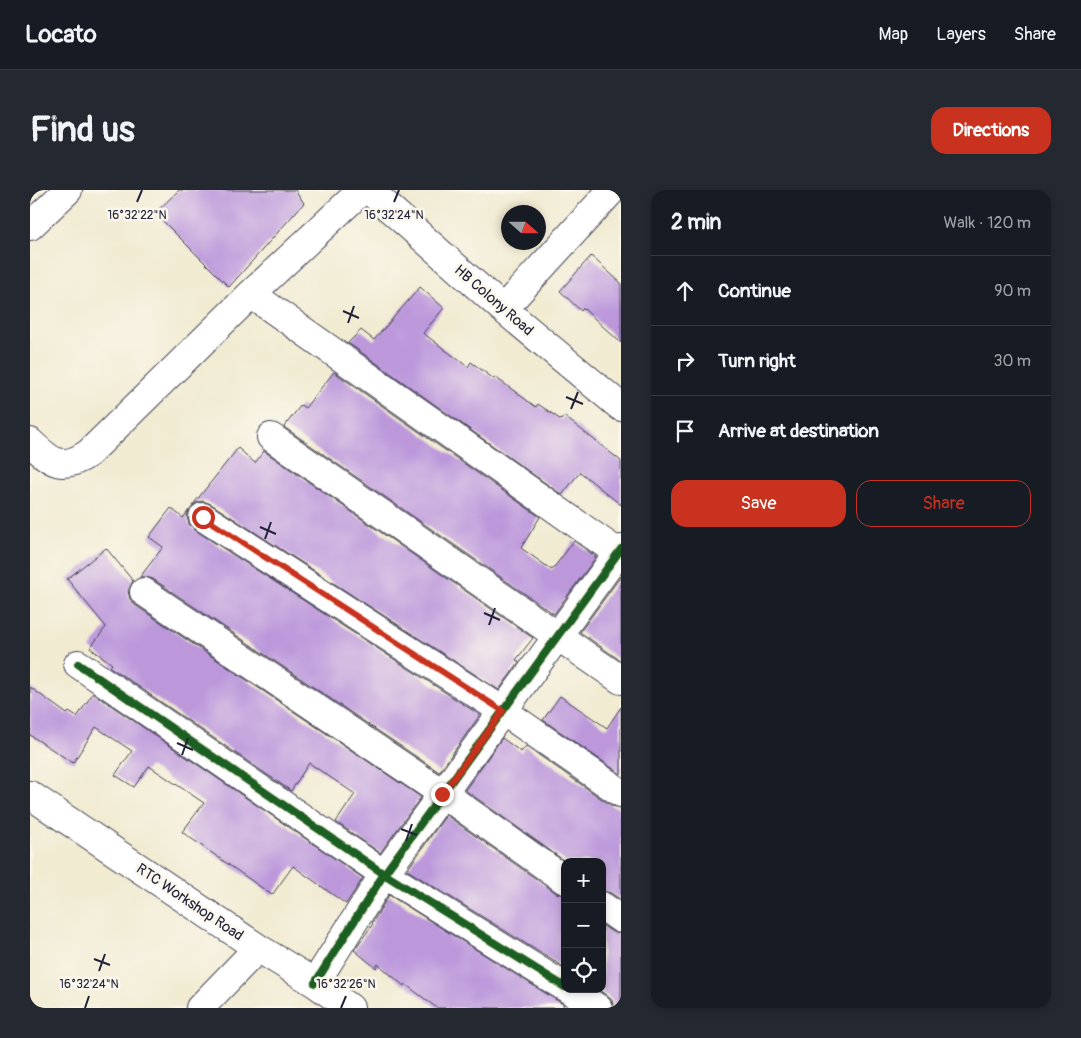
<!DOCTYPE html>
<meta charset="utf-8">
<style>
body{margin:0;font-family:Pangolin,sans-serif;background:#242831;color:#f1f3f6}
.controls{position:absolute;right:15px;bottom:15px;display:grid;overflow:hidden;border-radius:10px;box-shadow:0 2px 8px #0003}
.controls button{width:45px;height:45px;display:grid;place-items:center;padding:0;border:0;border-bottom:1px solid #363941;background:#171b24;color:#f1f3f6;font:25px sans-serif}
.compass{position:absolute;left:471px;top:15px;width:45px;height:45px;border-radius:50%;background:#171b24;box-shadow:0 2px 8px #0003;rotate:111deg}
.stop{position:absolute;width:15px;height:15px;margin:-11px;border:4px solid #c8321e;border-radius:50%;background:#fff}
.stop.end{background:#c8321e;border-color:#fff;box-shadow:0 1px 5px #0008}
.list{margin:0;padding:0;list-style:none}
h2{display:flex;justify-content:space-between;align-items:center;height:65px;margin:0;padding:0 20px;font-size:21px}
h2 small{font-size:16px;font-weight:400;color:#9ea1a6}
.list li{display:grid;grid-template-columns:32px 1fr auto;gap:15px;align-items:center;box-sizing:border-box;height:70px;padding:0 20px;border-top:1px solid #363941}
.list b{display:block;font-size:19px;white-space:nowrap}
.list em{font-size:16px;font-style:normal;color:#9ea1a6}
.actions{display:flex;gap:10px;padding:15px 20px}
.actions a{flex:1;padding:11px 0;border:1px solid #c8321e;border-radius:15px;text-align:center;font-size:18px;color:#c8321e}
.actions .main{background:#c8321e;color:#fff}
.icon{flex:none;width:28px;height:28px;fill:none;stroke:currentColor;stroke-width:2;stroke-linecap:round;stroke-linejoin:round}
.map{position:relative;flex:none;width:591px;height:818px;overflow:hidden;border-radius:15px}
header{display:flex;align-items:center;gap:30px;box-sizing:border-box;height:70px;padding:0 25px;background:#171b24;border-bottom:1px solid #363941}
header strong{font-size:24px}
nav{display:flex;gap:28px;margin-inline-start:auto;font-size:18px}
.intro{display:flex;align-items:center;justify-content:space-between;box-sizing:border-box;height:120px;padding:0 30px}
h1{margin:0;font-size:35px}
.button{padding:12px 22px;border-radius:15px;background:#c8321e;color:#fff;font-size:18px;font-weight:700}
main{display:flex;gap:30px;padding:0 30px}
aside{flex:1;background:#171b24;border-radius:15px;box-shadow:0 2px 8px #0003}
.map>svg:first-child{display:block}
.building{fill:#bc98db}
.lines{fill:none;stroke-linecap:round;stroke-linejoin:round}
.minor-casing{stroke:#414052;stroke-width:30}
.minor{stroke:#fff;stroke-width:28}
.cycleway-casing{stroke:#fbf7ec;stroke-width:11}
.cycleway{stroke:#1b5e20;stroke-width:8}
.route{stroke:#c8321e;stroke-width:6}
.ticks{fill:none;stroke:#22223b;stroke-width:2}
.labels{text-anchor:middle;stroke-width:5;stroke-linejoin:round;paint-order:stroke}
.street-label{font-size:15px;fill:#22223b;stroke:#fbf7ec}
.ticks-label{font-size:12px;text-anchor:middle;fill:#22223b;stroke:#fbf7ec;stroke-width:5;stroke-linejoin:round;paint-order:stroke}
</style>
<header>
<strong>Locato</strong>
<nav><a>Map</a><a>Layers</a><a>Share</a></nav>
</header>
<div class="intro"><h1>Find us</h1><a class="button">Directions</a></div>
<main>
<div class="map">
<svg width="591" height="818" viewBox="0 0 591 818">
<rect width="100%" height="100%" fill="#fbf7ec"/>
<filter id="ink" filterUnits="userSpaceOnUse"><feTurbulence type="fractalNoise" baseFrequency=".02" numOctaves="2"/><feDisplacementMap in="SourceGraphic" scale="10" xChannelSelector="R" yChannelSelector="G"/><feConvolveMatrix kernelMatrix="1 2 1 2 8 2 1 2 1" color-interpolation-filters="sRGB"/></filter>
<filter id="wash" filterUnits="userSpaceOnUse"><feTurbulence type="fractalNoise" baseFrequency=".0096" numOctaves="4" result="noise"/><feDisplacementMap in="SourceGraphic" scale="20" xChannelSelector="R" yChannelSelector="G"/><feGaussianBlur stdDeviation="1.12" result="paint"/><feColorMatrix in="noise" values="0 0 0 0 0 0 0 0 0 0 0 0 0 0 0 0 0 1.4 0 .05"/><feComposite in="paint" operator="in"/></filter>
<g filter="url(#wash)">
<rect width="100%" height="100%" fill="#f1ebd2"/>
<g id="blocks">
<path class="building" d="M149,0H265L274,13L199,97L125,23Z
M561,66L591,93V153L553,118L551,121L530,101Z
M390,97L414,118L393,143L438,177L441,172L464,189L465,187L506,217L508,214L531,230L534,226L591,271V315L550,282L532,305L318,153L331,140L344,150Z
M304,182L510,327L491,358L522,380L544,351L566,367L524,424L254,237L271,215L275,218Z
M208,258L225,273L234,261L503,448L486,470L489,472L469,500L181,314L173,311L166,313L162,316Z
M141,318L153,328L159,320L157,327L159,334L165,340L450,525L409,582L123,389L116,387H110L133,357L119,347Z
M76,358L103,391L98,401L100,409L105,415L391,607L350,663L306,632L325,604L279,573L261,601L80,477L82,474L60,458L76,437L37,389Z
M591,386V471L550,442Z
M0,497L37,524L39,522L47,527L63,503L333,688L316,714L263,676L242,705L152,642L174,613L119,576L104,597L85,585L102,561L66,537L43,573L0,545Z
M530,506L577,538L591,517V584L513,530Z
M472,548L491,562L496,556L582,616L591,618V710L581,703L572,701V672H536L435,600Z
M416,625L526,703L535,705V778L377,680Z
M359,705L528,811L534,815L531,818H407L375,794L374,796L348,774L346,778L324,760L343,734L342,733Z
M572,735L582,742L591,744V818H584L582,810L568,799H572Z"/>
</g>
</g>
<g filter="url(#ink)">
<use href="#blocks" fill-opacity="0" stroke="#414052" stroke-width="1"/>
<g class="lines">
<g class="minor-casing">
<path id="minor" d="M339,0L473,119L591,217
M0,36L38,0
M221,104L591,365
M473,119L582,0
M241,247L591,490
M0,252C21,272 32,282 59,263L221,104L332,0
M173,327L473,521L591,603
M114,402L412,603L535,690
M48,474L354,684L535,797
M0,605L228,758L285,793L320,818
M572,716L591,729
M285,793L354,684L591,359
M538,799L568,818
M170,818L228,758"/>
</g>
<use href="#minor" class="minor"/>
<g class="cycleway-casing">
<path id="cycleway" d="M48,474L354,684L535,797
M285,793L354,684L591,359"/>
</g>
<use href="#cycleway" class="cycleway"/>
</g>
</g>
<g class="lines" filter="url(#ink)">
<path class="route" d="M173,327L473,521L412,604"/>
</g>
<path class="ticks" d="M107,12L112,0M364,12L369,0M313,121L329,128M318,133L324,116M536,207L553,214M541,219L548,202M230,337L246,344M235,349L241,332M454,423L470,430M459,435L465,418M147,553L163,560M152,565L158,548M371,639L387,645M376,651L382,634M64,769L80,775M69,781L75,764M55,818L59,806M311,818L316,806"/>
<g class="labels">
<g class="street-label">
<text transform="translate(464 110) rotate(41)" y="5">HB Colony Road</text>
<text transform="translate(160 712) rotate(34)" y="5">RTC Workshop Road</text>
</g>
</g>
<g class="ticks-label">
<text x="107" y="29">16°32'22"N</text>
<text x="364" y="29">16°32'24"N</text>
<text x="59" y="798">16°32'24"N</text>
<text x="316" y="798">16°32'26"N</text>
</g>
</svg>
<div class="controls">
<button>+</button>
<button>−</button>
<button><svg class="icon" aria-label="locate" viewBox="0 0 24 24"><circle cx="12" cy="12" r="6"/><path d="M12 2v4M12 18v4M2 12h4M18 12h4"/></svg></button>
</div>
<svg class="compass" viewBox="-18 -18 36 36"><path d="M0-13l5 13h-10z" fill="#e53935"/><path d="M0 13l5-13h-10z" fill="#9ea1a6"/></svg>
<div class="stop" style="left:173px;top:327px"></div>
<div class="stop end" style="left:412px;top:604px"></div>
</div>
<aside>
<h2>2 min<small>Walk · 120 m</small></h2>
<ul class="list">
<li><svg class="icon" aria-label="ahead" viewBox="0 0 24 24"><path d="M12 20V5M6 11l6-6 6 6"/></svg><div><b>Continue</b></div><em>90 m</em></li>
<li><svg class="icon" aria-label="right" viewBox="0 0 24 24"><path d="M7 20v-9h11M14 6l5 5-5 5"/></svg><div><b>Turn right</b></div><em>30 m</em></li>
<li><svg class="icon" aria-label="arrive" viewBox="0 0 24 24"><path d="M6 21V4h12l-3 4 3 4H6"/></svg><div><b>Arrive at destination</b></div></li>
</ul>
<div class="actions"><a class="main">Save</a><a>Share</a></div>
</aside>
</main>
